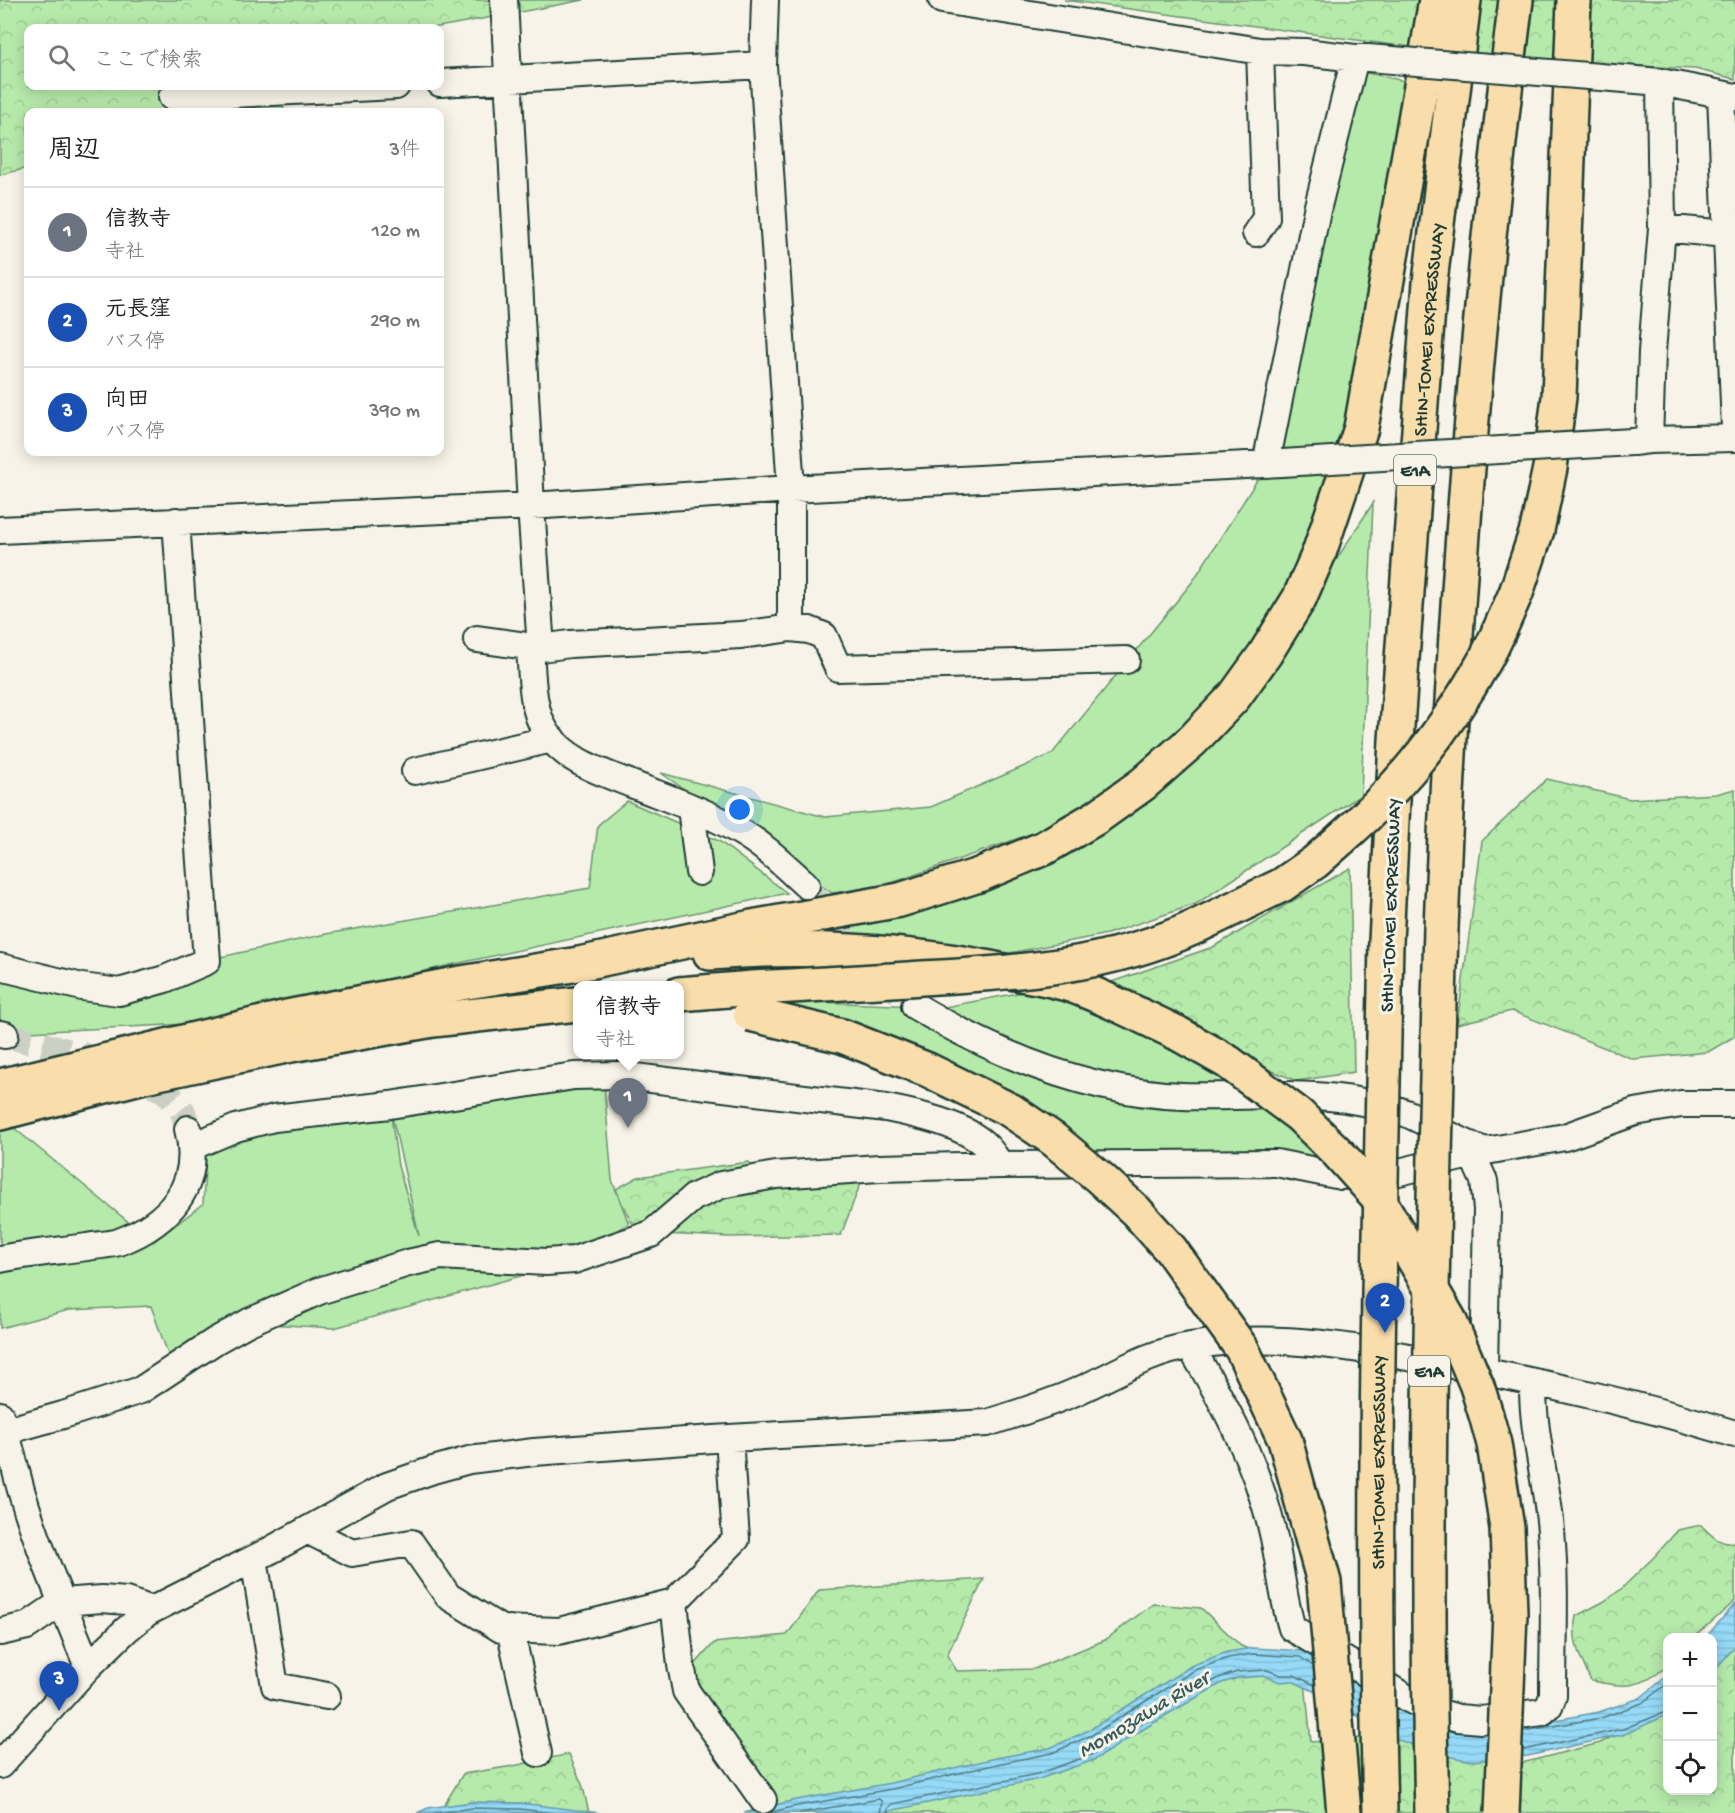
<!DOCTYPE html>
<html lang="ja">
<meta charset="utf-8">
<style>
body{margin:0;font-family:"Gochi Hand","Klee One",sans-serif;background:#f6f6f6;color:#202124}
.controls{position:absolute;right:18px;bottom:18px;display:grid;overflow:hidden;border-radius:12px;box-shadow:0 3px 15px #0003}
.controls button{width:54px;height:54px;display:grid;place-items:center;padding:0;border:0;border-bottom:2px solid #e0e0e0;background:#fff;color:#202124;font:30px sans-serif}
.you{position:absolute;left:740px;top:810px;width:21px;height:21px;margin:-15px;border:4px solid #fff;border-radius:50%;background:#1a73e8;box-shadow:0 0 0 9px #1a73e833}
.badge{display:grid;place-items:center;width:39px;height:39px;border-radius:50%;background:#1f3d34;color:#fff;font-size:20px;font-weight:700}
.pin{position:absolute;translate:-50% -50px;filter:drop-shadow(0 2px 3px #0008)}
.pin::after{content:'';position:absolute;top:32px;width:21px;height:18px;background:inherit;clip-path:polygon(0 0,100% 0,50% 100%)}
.popup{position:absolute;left:573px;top:981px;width:111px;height:78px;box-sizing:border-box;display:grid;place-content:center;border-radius:12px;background:#fff;filter:drop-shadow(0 2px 4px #0005);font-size:20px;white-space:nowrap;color:#757577}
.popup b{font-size:22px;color:#202124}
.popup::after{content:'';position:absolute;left:50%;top:100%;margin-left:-12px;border:12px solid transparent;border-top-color:#fff}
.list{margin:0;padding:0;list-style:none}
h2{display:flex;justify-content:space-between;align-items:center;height:78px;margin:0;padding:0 24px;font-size:26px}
h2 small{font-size:20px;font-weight:400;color:#757577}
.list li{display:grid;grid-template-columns:39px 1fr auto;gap:18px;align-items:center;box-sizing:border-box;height:90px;padding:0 24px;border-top:2px solid #e0e0e0}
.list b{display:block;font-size:22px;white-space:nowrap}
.list p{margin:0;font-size:20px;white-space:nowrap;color:#757577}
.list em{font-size:20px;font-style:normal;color:#757577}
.icon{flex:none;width:33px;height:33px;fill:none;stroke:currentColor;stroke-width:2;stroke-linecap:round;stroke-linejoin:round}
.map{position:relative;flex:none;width:1735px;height:1813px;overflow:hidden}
.search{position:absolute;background:#fff;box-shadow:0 3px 15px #0003;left:24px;top:24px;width:420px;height:66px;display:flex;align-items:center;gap:15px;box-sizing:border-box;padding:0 21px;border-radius:12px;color:#757577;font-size:22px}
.panel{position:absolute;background:#fff;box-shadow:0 3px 15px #0003;left:24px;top:108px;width:420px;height:348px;border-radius:12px}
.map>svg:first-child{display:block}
.green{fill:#b6eaab;stroke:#6a9470;stroke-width:1.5;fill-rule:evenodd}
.forest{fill:url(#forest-crowns);stroke:#6a9470;stroke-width:1.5}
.water{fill:url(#water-rules);stroke:#669baa;stroke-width:1.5}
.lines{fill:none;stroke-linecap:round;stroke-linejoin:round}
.shore{stroke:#4f7c82;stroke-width:1.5}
.minor-tunnel{stroke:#cccfc4;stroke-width:26;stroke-dasharray:26 13;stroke-linecap:butt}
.minor-casing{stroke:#1f3d34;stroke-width:30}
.highway-casing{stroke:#1f3d34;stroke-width:38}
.minor{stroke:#f7f3e8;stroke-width:26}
.highway{stroke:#f9deab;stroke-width:33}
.minor-bridge-casing{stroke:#1f3d34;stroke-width:30;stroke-linecap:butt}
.highway-bridge-casing{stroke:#1f3d34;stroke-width:38;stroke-linecap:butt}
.minor-bridge{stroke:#f7f3e8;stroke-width:26}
.highway-bridge{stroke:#f9deab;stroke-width:33}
.labels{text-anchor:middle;stroke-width:6;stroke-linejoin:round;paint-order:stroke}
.shield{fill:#f7f3e8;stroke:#60746a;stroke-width:1.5}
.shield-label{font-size:18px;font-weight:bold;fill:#1f3d34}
.street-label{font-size:20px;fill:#1f3d34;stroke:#f7f3e8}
.water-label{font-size:21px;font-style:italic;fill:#375c5b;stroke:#f7f3e8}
</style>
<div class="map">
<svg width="1735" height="1813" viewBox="0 0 1735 1813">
<defs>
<pattern id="forest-crowns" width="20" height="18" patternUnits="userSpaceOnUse" patternTransform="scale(1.5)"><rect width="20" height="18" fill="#b6eaab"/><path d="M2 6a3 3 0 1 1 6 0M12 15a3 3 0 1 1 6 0" fill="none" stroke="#9cca94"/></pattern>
<pattern id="water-rules" width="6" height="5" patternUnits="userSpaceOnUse" patternTransform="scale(1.5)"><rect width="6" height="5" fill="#96daf8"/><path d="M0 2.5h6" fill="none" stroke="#81bcd5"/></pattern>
</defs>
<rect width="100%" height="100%" fill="#f7f3e8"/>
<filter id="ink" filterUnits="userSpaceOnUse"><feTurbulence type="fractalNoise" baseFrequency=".0167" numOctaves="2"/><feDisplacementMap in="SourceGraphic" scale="12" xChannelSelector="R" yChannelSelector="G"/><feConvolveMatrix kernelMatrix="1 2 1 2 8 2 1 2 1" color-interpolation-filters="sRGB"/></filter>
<g filter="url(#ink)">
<path class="green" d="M1358,71L1405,81L1354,437L1300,573L1207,725L1073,819L883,886L832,893L661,773L825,817L931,807L1052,754L1193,581L1282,441Z
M1373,503L1361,795L1196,904L1107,934L1010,953L948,954L850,934V919L1132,800L1220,739Z
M627,801L719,841L787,893L450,965L208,1023L28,1032L0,1023V965L82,987L326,934L590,888L598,825Z
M1044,988L1197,1054L1267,1104L1340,1170L1101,1160L771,1003L816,1002L945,1007Z
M604,1084L612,1180L629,1224L531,1273L334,1328L269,1324L171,1363L151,1306L69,1310L0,1328V1126L8,1123L153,1242L203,1204L206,1153L236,1139L390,1105ZM391,1116H392L419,1236L398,1166Z"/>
<path class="forest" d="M0,0H584L433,28H28V86H277L285,112H28V168L0,175Z
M1064,0H1735V79L1695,69L1489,58Z
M1547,779L1630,799L1716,794L1735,789V1036L1708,1052L1633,1059L1512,1011L1457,1024L1482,841Z
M1350,868L1354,1072L1297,1081L1216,1048L1100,986L1213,947Z
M749,1162L760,1178L861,1182L841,1235L730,1237L638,1233L623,1206L616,1189L638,1177Z
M1701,1525C1711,1535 1719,1545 1735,1543V1601L1695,1637L1668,1638L1667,1666C1640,1690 1624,1687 1591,1681C1580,1657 1571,1642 1576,1616L1603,1602L1620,1590L1656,1555L1678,1530Z
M984,1579L947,1655L957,1671L1034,1669L1105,1640L1153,1604L1201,1608L1241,1646L1304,1672L1311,1742L1412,1734L1522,1763L1600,1743L1667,1708L1668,1790H1712L1713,1669L1735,1647V1813H756L774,1804L714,1726L691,1669L714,1643L787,1635L819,1590Z
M569,1754L583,1787L589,1813H447L444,1805L463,1774L513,1766Z"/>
<path class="water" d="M1735,1604V1646L1713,1672L1712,1638L1706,1637Z
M1253,1648L1303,1651L1384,1699L1545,1722L1599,1712L1640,1698L1667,1676V1715L1625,1734L1528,1756L1472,1761L1436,1754L1399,1740L1320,1694L1292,1681L1280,1682L1265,1676L1238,1678L1222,1683L1168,1714L1094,1760L1039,1779L881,1813H744L791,1801L891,1783L996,1758L1050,1748L1089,1730L1193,1665L1227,1652Z
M472,1802L520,1803L600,1813H417L428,1808Z"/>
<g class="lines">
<path class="shore" d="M1523,1731L1601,1718L1642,1703L1668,1683
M1523,1750L1623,1729L1668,1711
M435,1813L473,1808L520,1809L553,1813
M768,1813L792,1807L892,1789L997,1764L1052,1753L1092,1735L1195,1670L1228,1658L1253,1654L1300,1657L1313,1666
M800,1813L879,1799L882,1802L880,1813
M887,1813L888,1808L892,1804L1037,1774L1091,1755L1165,1708L1219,1678L1237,1672L1267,1670L1281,1675H1294L1315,1685"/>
<path class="minor-tunnel" d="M806,885L844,937L877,973L915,1006
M5,1035L82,1055L166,1091L183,1112L188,1129"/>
<g class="minor-casing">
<path id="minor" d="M504,0L531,506L541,648L530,647C532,674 531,708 546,732C566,762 602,772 634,785C669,799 706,811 739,831C764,845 785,866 806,885
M765,0L763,65L791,489V628
M942,0L1260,51L1304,52L1355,58H1368
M1625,79L1660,82L1662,228L1652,352L1649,440
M1660,82L1721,94
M440,83L763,65
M172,97L396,86
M1735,97L1721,94L1735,428
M1662,228L1726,234L1735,236
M1256,233L1266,218L1260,51
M1633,442L1649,440L1735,438
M1266,464L1317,210L1355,58
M0,530L531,506L791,489L1282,463
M477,639L541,648L570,644L741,635L791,628L809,630L824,636L838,668L1126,660
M415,771L552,739
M691,808L699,872
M0,967L82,987L119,992L165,979L207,961L176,521
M915,1006C995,1054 1089,1093 1183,1096C1237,1098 1293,1091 1346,1099C1366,1103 1390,1106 1408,1114C1435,1126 1458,1142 1486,1151
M0,1034L5,1035
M193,1146L236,1128L274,1118L390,1105L574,1076L619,1075L886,1108C916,1114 965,1124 987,1147C992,1152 996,1159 1001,1165L1276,1163L1341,1176L1399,1172L1486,1151L1565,1137L1635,1112L1681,1104H1735
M1472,1154L1484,1181L1487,1209L1484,1371
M0,1259C28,1253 58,1251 87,1247C97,1245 109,1245 119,1242C169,1223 203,1185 188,1129
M1190,1346C1225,1404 1256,1462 1272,1529C1280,1561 1282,1596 1292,1628L1405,1697L1433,1711L1458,1718L1481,1720L1542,1712L1549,1706L1553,1696C1553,1641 1556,1586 1551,1531C1547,1481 1532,1433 1533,1382
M0,1415C9,1440 14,1465 21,1490C39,1551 65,1609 88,1667
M6,1431L63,1415L141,1390L215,1341L249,1322L319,1291L408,1263L440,1256L546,1262L574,1260L651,1234L694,1197L721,1185L776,1175L879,1168L1001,1165
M307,1530L352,1553L411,1543L448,1596L501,1629L559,1631L674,1602L736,1539L729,1438
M254,1559L275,1686L327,1696
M674,1602L681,1665L686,1691L763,1800
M510,1629L538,1753
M0,1632L27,1626L62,1602L102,1599L126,1601L152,1610
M0,1765L88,1667L126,1630L148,1612L271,1550L387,1486L433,1470L469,1460L534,1452L713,1439L987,1423C1016,1414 1045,1405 1073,1393C1113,1376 1146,1353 1190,1346C1277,1331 1367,1349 1452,1365C1547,1384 1643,1405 1735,1434"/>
</g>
<g class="highway-casing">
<g id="highway">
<path d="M1516,593L1537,530L1550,468L1559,397L1574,0"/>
<path d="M1195,927L1282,885L1315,862L1342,838"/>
<path d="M1441,928C1453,618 1477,308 1516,0"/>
<path id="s1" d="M1386,942L1396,740L1430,282L1464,0"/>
<path d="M710,953C810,945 912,951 1010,972C1031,976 1053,979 1073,986C1109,999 1143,1017 1177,1033"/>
<path d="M679,994L753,988"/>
<path d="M0,1086L287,1017L461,983L579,964L752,927L900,900L979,875L1044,848L1097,817L1143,784L1193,740L1234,697L1265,654L1299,599L1319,553L1361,428L1436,0"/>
<path d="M0,1113L144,1076L291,1045L433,1020L577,1004"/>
</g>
</g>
<use href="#minor" class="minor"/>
<use href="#highway" class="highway"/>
<g class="minor-bridge-casing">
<path id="minor-bridge" d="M1368,58L1625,79
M1282,463L1632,442"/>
</g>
<g class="highway-bridge-casing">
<g id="highway-bridge">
<path d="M1342,838C1400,788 1448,726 1485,660C1497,638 1506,615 1516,593"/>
<path d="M753,988C809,985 866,982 922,978C1016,973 1108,967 1195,927"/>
<path d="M750,1014L842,1036L928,1070L1010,1110L1053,1139L1100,1178L1136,1211L1171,1250L1242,1349L1285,1440L1324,1582L1344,1813"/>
<path d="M1177,1033L1228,1062L1299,1115L1338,1153L1376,1195L1449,1319L1477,1386L1486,1415L1494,1444L1507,1528L1510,1613L1502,1813"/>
<path id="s2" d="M1380,1813C1372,1523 1380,1232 1386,942"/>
<path d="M1432,1813C1424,1518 1433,1223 1441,928"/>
</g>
</g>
<use href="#minor-bridge" class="minor-bridge"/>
<use href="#highway-bridge" class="highway-bridge"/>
</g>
</g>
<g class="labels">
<g class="shield">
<rect x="1394" y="455" width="42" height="30" rx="4.5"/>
<rect x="1408" y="1356" width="42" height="30" rx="4.5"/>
</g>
<g class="shield-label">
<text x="1415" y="476">E1A</text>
<text x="1429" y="1377">E1A</text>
</g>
<g class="street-label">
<text dy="7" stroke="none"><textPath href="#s1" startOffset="614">SHIN-TOMEI EXPRESSWAY</textPath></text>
<text transform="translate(1389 905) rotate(-88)" y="7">SHIN-TOMEI EXPRESSWAY</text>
<text dy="7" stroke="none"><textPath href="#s2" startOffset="351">SHIN-TOMEI EXPRESSWAY</textPath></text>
</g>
<g class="water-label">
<text transform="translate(1143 1713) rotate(-31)" y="7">Momozawa River</text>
</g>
</g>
</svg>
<div class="controls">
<button>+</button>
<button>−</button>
<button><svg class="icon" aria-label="locate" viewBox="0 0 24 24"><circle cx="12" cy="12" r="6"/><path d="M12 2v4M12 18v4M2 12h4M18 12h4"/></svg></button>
</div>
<div class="you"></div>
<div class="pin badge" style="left:628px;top:1128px;background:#6b7280">1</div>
<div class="popup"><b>信教寺</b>寺社</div>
<div class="pin badge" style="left:1385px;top:1333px;background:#1a4fb4">2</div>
<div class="pin badge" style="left:59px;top:1711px;background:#1a4fb4">3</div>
<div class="search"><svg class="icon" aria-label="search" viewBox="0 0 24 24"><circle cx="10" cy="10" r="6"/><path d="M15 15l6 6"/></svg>ここで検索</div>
<section class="panel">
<h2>周辺<small>3件</small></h2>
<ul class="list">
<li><span class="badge" style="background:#6b7280">1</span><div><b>信教寺</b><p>寺社</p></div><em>120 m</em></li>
<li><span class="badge" style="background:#1a4fb4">2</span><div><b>元長窪</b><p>バス停</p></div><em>290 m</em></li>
<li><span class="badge" style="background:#1a4fb4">3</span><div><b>向田</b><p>バス停</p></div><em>390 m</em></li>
</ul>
</section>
</div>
